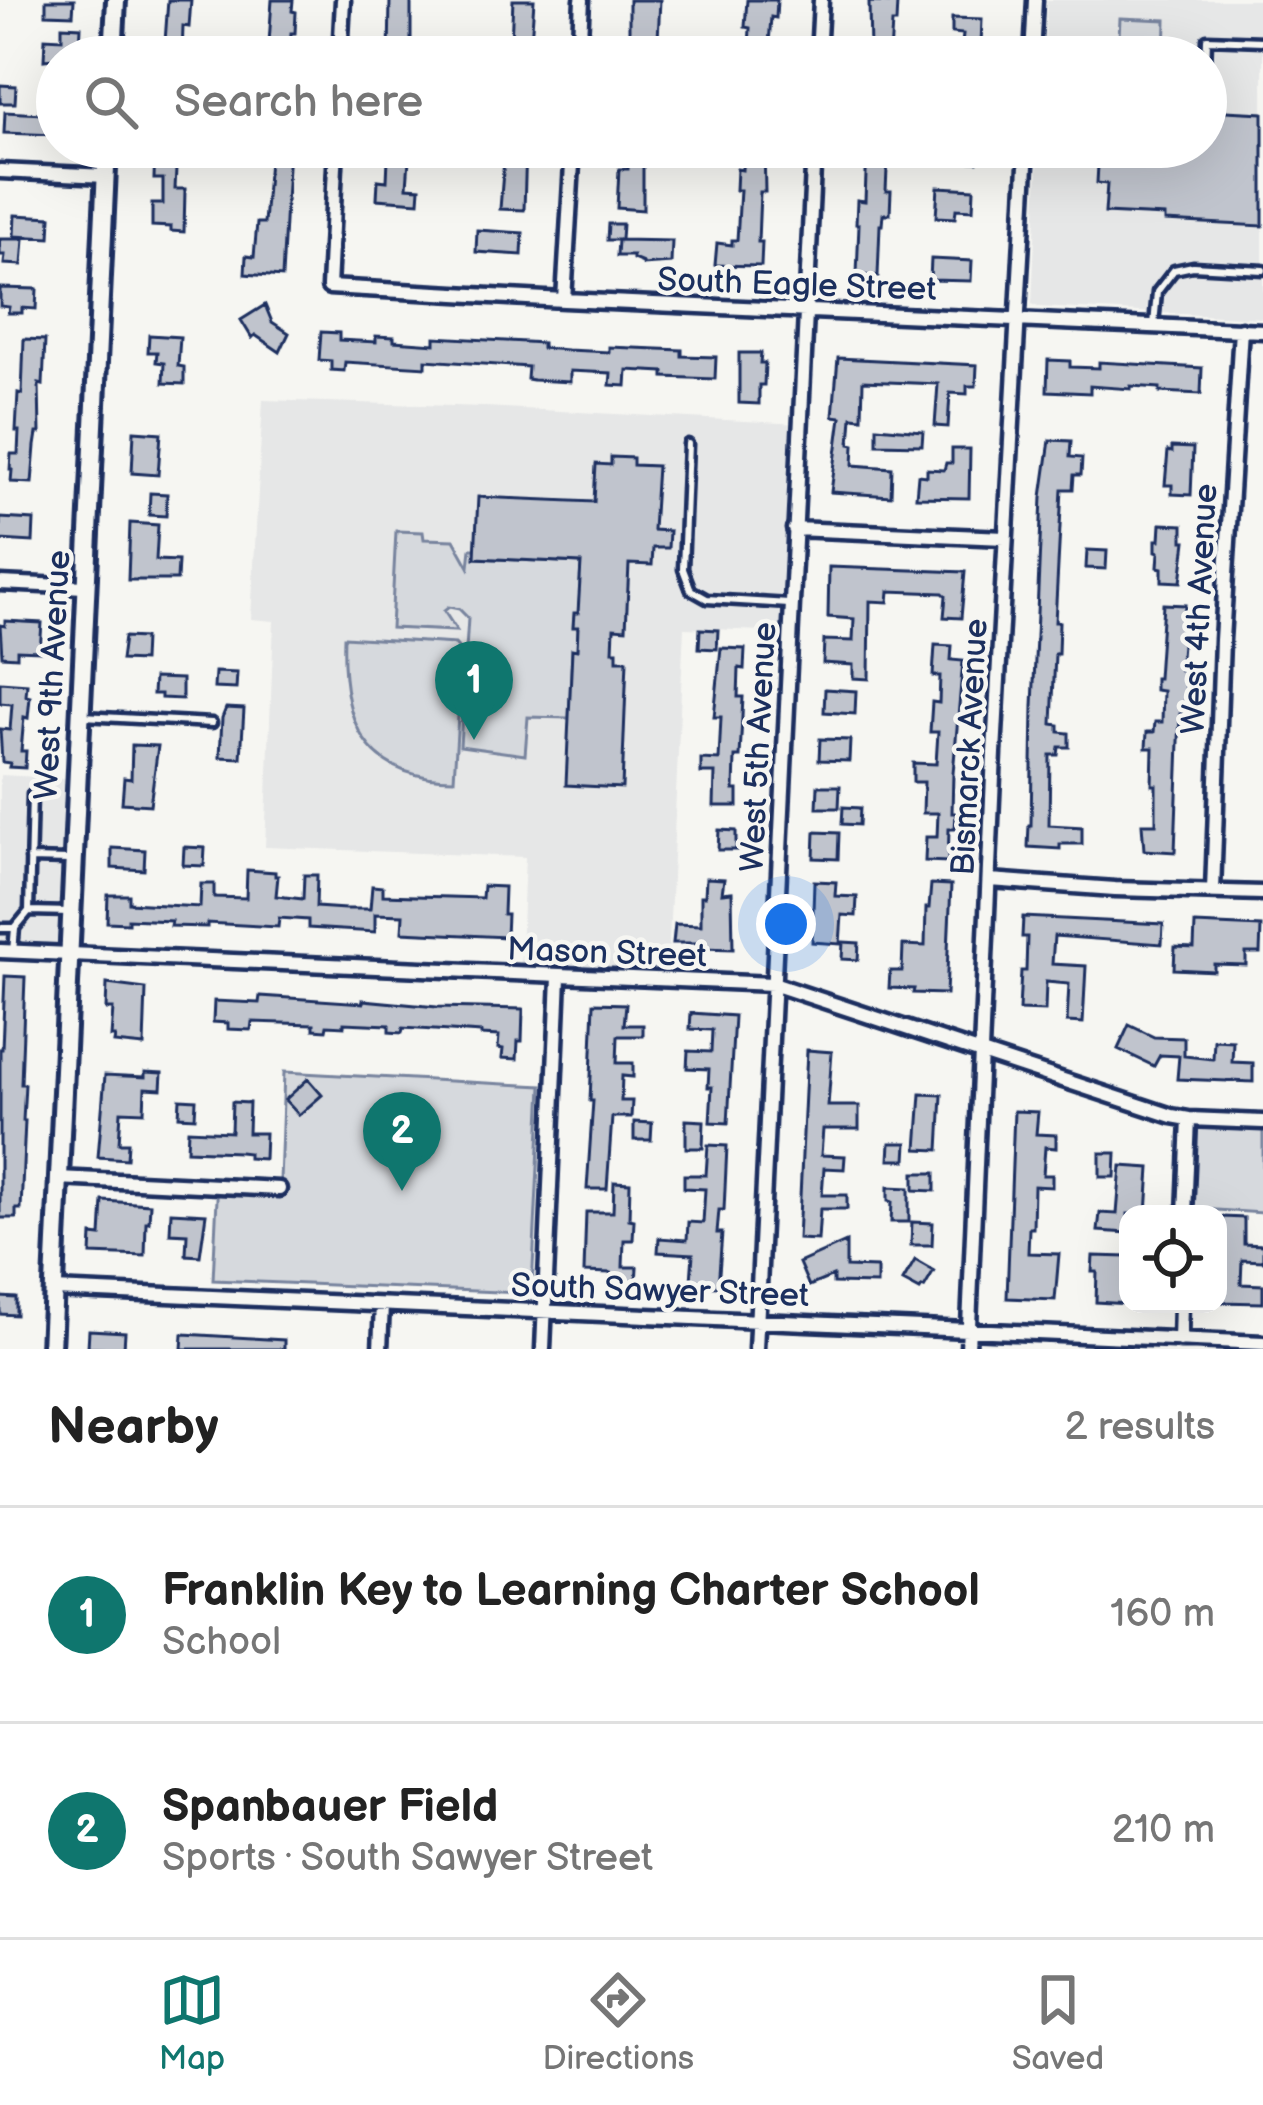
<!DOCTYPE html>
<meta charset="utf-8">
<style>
body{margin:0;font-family:"Balsamiq Sans",sans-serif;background:#f2f2f2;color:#222}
.controls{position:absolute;right:36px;bottom:36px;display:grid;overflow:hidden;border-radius:24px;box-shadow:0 12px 48px #0002}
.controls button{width:108px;height:108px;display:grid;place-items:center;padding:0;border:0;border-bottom:3px solid #e0e0e0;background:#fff;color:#222;font:60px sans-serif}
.you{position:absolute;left:786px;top:924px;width:42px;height:42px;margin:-30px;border:9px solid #fff;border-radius:50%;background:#1a73e8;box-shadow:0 0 0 18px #1a73e833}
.badge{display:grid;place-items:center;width:78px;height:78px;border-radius:50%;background:#0f766e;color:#fff;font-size:39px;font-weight:700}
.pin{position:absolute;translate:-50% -99px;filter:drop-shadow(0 3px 6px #0008)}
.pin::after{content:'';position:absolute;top:63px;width:42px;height:36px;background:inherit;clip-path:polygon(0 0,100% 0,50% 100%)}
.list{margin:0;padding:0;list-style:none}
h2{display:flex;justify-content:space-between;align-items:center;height:156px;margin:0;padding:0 48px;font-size:51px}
h2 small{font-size:39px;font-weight:400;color:#767676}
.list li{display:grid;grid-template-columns:78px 1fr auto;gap:36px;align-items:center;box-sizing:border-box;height:216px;padding:0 48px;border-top:3px solid #e0e0e0}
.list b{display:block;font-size:45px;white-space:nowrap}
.list p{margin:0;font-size:39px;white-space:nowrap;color:#767676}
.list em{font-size:39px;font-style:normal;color:#767676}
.icon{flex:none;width:66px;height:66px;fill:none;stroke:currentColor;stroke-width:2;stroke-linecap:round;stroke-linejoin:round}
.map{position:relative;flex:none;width:1263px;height:1349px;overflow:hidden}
.search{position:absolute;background:#fff;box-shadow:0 12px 48px #0002;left:36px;right:36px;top:36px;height:132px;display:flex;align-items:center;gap:30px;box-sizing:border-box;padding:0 42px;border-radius:66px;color:#767676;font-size:45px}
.sheet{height:588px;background:#fff}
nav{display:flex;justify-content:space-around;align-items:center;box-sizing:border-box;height:168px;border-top:3px solid #e0e0e0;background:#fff;font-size:33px;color:#767676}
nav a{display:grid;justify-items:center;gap:6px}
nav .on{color:#0f766e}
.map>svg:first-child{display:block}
.built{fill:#e6e7e7}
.green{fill:#d6d9dd;stroke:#78849e;stroke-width:3}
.building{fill:#c0c4cd;stroke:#1b2f5e;stroke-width:3}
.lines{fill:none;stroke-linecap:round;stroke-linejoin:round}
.lane-casing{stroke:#1b2f5e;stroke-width:15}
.street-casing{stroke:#1b2f5e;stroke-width:21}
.secondary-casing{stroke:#1b2f5e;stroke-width:26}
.lane{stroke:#f6f6f2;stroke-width:6}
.street{stroke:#f6f6f2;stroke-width:12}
.secondary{stroke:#f6f6f2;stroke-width:16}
.labels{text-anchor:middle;stroke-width:9;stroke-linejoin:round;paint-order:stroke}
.street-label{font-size:33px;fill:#1b2f5e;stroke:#f6f6f2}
</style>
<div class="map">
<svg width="1263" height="1349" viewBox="0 0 1263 1349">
<rect width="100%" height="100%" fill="#f6f6f2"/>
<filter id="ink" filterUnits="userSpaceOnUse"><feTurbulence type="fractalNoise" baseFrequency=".00833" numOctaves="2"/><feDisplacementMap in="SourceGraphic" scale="24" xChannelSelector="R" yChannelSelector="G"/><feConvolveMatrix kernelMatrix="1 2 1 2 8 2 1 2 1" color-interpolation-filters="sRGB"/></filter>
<g filter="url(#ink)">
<path class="built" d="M1047,0H1263V318L1038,307L1032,304L1039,147H1206V57H1044Z
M263,400L485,407L799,424L789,632L684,628L667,981L520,975L525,857L265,847L274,621L251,619Z
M0,775L76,779L68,953L0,951Z"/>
<path class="green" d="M1120,18L1166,20L1165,57H1118Z
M396,531L423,532L424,539L454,540L469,567L471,549H475L476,558L581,563L577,650H572L569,718L528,717L525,755L460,746L468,618L459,609L449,607L444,611L457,631L391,628Z
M344,637L455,644L462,652L454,779C362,779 341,718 344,637Z
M284,1072L542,1086L532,1288L525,1293L213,1280L218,1178L280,1181Z
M1189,1119L1263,1122V1213L1185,1208Z"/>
<path class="building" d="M46,0H74L73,15L46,14Z
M168,0H191L189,27L183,26L182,57H161L162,42H165Z
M272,0H293L292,11L296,12L295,33H291L290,57H268Z
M390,0H411V57H389Z
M513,0H534L531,43H534V57H504L505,42H511Z
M629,0H660L658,39H653L652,57H629Z
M747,0H777L776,18L771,17L768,57H755L756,48L749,47L750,28L745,27Z
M869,2L897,3L896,23H892L890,55L870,53Z
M952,18L982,19L981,45L962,44L963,34L952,33Z
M62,26L81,27L80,44L72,43L71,57L44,60L45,38L62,39Z
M0,85L16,86L15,103H0Z
M44,89H57V135L4,133L5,112L42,114Z
M1206,110L1263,113V226L1165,221V216L1105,213L1107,184L1097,183L1099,147H1206Z
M270,147H289L282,277L245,274L246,256L254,257L257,223H264Z
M505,147H526L524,210L500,209Z
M629,147H643V210L617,208L619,169H628Z
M743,147H764L765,192H760L758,242H762L761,266L715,265L717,243L732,245V240H737L740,190H736L737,169L742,170Z
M867,147H888L886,191H891L890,214H883L882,225H880L878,276L857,275L859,224H856L857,200L865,201Z
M957,147H978L977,162L956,161Z
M155,148L177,149L175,189H185L184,232L171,231V227L152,226V204H163V179H154Z
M388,158L409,159L407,187L420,188L419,202L377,199L378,180L387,181Z
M938,187L974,189L973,210L956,209L955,218L936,217Z
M15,215L51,217L50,238L14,236Z
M608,224H622L621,240L672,241L671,263L643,265V263L633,259V256H617L618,240H607Z
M477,230L523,233L522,255L476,252Z
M0,239H24L22,265L4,264L5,255H0Z
M931,259L972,261L971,281L930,280Z
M0,288L37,289L36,309L22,308V313H8L9,307L0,306Z
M265,305L272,322L289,333L280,352L255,335L252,338L241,320Z
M321,332L339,333V340L376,342V336L394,337V341L435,344V337L542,343V348L567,350L609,352V347L682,350V356L716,357L715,379L664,377V372L627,370L626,386L610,385L611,373L570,371V382L533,380L527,379L528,367L426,360V367L345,362L344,371L331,370V361L319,360Z
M149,335L180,337L178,366L184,367V384L163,383L164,363L156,362L157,352H148Z
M24,339L45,340L43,385L39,384L40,433H37L35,446L32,483L11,482L12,470H10L11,454H18L19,431H16L18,393L22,394Z
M739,353H761L760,363H765L764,385H759V404L739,403Z
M838,358L977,365L976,386H967V394L950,393L948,427L935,426L938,384L863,381L862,418L852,417L850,444L854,445L853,465L892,468L891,496L831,492L841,417L833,416Z
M1048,360L1070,361V367L1099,368V362L1202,368L1201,394L1160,392V388L1131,386V389L1090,386V393L1047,391Z
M877,427L923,431L922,445L877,444Z
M134,431L161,433L158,475L132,473Z
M1050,440L1071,441L1070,457L1082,458L1081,475H1074L1073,489H1062L1055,622H1059L1058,654H1055L1052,724L1059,725V732L1069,733V747H1059L1058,755H1050L1049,825L1082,827V844H1060V849L1028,847L1029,825H1031L1033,706L1042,497Z
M1172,447L1193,448L1191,495L1172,494V485H1165L1168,451L1172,452Z
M952,449H970L969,498L916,497L918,475L927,476V469L944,470L946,463H952Z
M611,457L633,458V465L657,466L653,530L669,531L668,548H653L652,565L629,564L626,629L614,628L613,651H617V660H627L622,788L566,785L572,649L577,650L578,627H573L574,613H578L581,563L475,558L478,497L594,502L596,464L611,465Z
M150,493L167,494L166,516L149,515Z
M0,518L34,520L33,542L0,540Z
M130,523L158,525L156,560L178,561L177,580H128Z
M1161,524L1183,525V541H1186L1181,582L1162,581V568L1158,567L1159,552L1156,551V540H1160Z
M1087,550L1107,551L1106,569L1086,568Z
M829,567L965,572L961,618L944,617L946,596L943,593L889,591L888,602L870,601L869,679L853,678V665L823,663L824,640L853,641L854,619L828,617Z
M1163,604L1185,605L1180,670H1187L1184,714H1180L1175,852L1144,850L1142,824H1156V785H1152L1153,748H1146L1147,732H1154L1155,722H1162L1163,691L1155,690V678H1158Z
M5,621L42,623L40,651L17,650V657L2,656L0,625L5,626Z
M700,629L718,630L717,649L699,648Z
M124,637L144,638L143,661L121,660Z
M935,645L952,646L951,660L963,661L953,773L952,813H956L955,829H949L948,862L925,861L926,837H937L938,813H923L924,782H913V763L936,764L938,732H930L932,702L939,703L940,676H933Z
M721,648L745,649L744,669L739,668L738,697H743L740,757H735L734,790H738V806H714L715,773H701V759L719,760L721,717H714Z
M215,672L237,673L236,689L214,688Z
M154,678L182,679V699L161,698V694H153Z
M0,682L27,684L26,696L30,697L28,718L24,717L21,751H26L25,768L9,767L10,763L2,762L0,729L10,730L12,704L0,703Z
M825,689L856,691L855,714L824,712Z
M226,708L244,709L241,758L220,757L222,718Z
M820,739L850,740L849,761L819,760Z
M132,745L158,746L150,805L122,803L124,778L131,779Z
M818,786H840L839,808H817Z
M843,807L860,808L859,825L842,824Z
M719,830L736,831V850H718Z
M815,832L839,833L838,859L814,858Z
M184,847L205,848L204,866L183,865Z
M112,848L145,850L144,870L112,868Z
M247,870L275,872V876H278L276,896L303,899L304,875H317L316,907L345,909H370L372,886L383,887V895L482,898L483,886L504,887L503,914H507L506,937L402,932L403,915L375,914V932L308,928V920L279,918L278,927L207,923V927L170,926L171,921L128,919V923L107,922L108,895H129V903L200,907L201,884H214V897L246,898Z
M706,878L724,879L722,893L732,892L733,949L702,948V943H673L675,924L701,925V896H705Z
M814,881L836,882L835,896L857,897L856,916L842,915L840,944L812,942Z
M931,884L951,885L946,994L913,993L914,989L889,988L890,971H902L903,945L925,946L926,908H929Z
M1023,917L1163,924L1162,944L1054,936L1052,964L1086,966L1083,1023L1067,1022L1069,984L1046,982L1045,1011L1019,1010L1021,971H1026L1027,937H1022Z
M1195,924L1261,927L1260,953H1246V965L1214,964V971L1174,969L1175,947L1194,948Z
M843,942L859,943L858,960L842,959Z
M5,976L25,977L21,1084H25L23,1121H25L21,1209H16V1218H0V1049H2Z
M107,984L146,989L144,1046L114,1043L115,1037H111L113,1009H106Z
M260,996L363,1003V1000L437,1007L523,1009L522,1041H518L517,1059L502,1058L503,1049L498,1048L499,1036L481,1035V1033L403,1028L402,1033L389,1032V1025L344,1023V1026L327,1025L326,1030L314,1029V1024L252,1022L251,1030L228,1029V1023L213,1022L214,1001L259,1003Z
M594,1003L626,1004L624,1025H643V1036H618L617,1063H633V1077L622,1076L621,1101H632L631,1117H612L607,1189H587L593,1101H590Z
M691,1013L734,1016L728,1123L710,1122L712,1087H708L709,1069L687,1068L688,1051L711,1052L712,1030L690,1029Z
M1129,1025L1154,1037L1184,1038V1056L1213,1059L1214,1040L1233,1041L1232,1062L1253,1063V1082L1177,1079L1179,1056L1160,1055L1154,1066L1118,1049Z
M807,1050L832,1052L828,1106H859V1129H823L821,1155L845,1156L844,1169L824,1168L822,1195H847V1209H820L818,1240L798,1239Z
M145,1072L162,1073L161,1089L145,1088L144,1112L121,1111L119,1143H128L127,1159L98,1157L105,1075L145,1077Z
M308,1079L322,1095L299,1115L285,1100Z
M921,1094L942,1095L939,1150L917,1149Z
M180,1099L196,1100L195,1117L179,1116Z
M232,1102L249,1103L248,1133H265L264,1159L248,1158V1153L239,1152L187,1150L188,1130L231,1132Z
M1014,1111L1038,1112L1036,1134L1056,1135V1148L1045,1147L1043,1175H1052V1187L1034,1186L1033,1228H1029L1028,1253L1059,1254L1055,1300L1007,1298Z
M686,1120L704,1121L703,1148H686Z
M634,1122L652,1123L651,1140H634Z
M890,1143H907L906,1160H889Z
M708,1145L727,1146L724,1210H719L717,1233H722L718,1287L699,1286V1281H691L693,1254L658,1252L659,1238L687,1240L688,1222L703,1223L705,1189L684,1188V1175H706Z
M1100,1153H1116L1115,1177H1100Z
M1121,1166L1150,1168L1147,1214H1128V1233L1098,1231L1100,1213L1117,1214Z
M914,1173H935V1191L914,1190Z
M614,1182L630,1183L629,1219L634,1220L633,1240H624L623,1267H637L636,1284L611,1283V1273L584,1272L586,1212H613Z
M888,1187L909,1188V1222H891L892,1202L888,1201Z
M103,1201L150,1204L149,1222H146L145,1256L91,1254L92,1235L101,1236Z
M171,1212L206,1214L200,1256L186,1255L187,1234L170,1233Z
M1222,1217L1244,1218V1244L1263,1245V1261L1242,1260L1241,1284L1263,1285V1303L1218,1302Z
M912,1222L933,1223L932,1245H911Z
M846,1242V1267L877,1268V1284L833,1283V1276L809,1286L799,1263Z
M1093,1256L1128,1257V1304L1096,1302L1097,1272H1092Z
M915,1260L934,1271L924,1288L922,1287L920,1290L903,1281Z
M0,1297L16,1298V1315L0,1314Z
M89,1330L125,1332L124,1348L88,1347Z
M183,1334L284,1340V1349H182Z"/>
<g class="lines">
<g class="lane-casing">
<path id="lane" d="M1206,69L1207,39L1263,41
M1154,325L1157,292L1174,270L1193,266L1263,270
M688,444L683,569L691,590L707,599L789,604
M83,716L212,723
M30,859L69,860
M29,911L32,794
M0,928H15
M13,952L15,928L29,911L70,912"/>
</g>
<g class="street-casing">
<path id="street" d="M340,57L343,0
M579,57L582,0
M818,57L821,0
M1032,57L1035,0
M336,147L329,287L564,300L1263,331
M0,171L106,176
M564,300L573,147
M794,529L1005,538
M0,583L85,587
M990,880L1115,889L1263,893
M1213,891L1222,640L1241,329
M0,951L773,984L1172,1116L1189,1119L1263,1122
M58,1178L279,1189
M1185,1214L1189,1119
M54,1290L1263,1343
M1180,1340L1181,1304
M380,1349L382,1305
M543,1349L559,977
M756,1349L814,147
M968,1349L994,753L1027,147"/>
</g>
<g class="secondary-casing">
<path id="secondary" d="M113,57L116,0
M51,1349L107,147"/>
</g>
<use href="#lane" class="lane"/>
<use href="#street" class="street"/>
<use href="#secondary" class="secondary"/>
</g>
</g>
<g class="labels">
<g class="street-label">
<text transform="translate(797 283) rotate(2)" y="12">South Eagle Street</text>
<text transform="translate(1198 609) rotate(-87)" y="12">West 4th Avenue</text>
<text transform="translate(51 675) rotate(-87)" y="12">West 9th Avenue</text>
<text transform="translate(757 747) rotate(-87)" y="12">West 5th Avenue</text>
<text transform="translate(968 747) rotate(-87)" y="12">Bismarck Avenue</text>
<text transform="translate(607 951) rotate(2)" y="12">Mason Street</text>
<text transform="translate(660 1289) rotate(2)" y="12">South Sawyer Street</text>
</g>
</g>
</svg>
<div class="controls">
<button><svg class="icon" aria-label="locate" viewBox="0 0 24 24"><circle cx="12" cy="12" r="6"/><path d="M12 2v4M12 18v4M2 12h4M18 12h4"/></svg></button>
</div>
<div class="you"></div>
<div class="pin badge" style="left:474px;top:740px">1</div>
<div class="pin badge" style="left:402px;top:1191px">2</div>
<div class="search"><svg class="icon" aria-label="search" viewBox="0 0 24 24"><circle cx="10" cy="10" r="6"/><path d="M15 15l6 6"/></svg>Search here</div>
</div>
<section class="sheet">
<h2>Nearby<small>2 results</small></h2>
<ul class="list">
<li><span class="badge">1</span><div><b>Franklin Key to Learning Charter School</b><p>School</p></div><em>160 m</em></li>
<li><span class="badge">2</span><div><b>Spanbauer Field</b><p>Sports · South Sawyer Street</p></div><em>210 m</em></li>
</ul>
</section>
<nav>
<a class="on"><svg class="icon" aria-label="map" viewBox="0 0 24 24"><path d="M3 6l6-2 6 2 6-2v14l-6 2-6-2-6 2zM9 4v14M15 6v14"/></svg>Map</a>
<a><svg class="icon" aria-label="directions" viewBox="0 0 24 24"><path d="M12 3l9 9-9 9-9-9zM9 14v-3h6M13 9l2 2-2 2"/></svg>Directions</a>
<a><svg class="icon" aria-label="saved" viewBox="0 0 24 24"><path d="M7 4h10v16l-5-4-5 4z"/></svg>Saved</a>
</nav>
